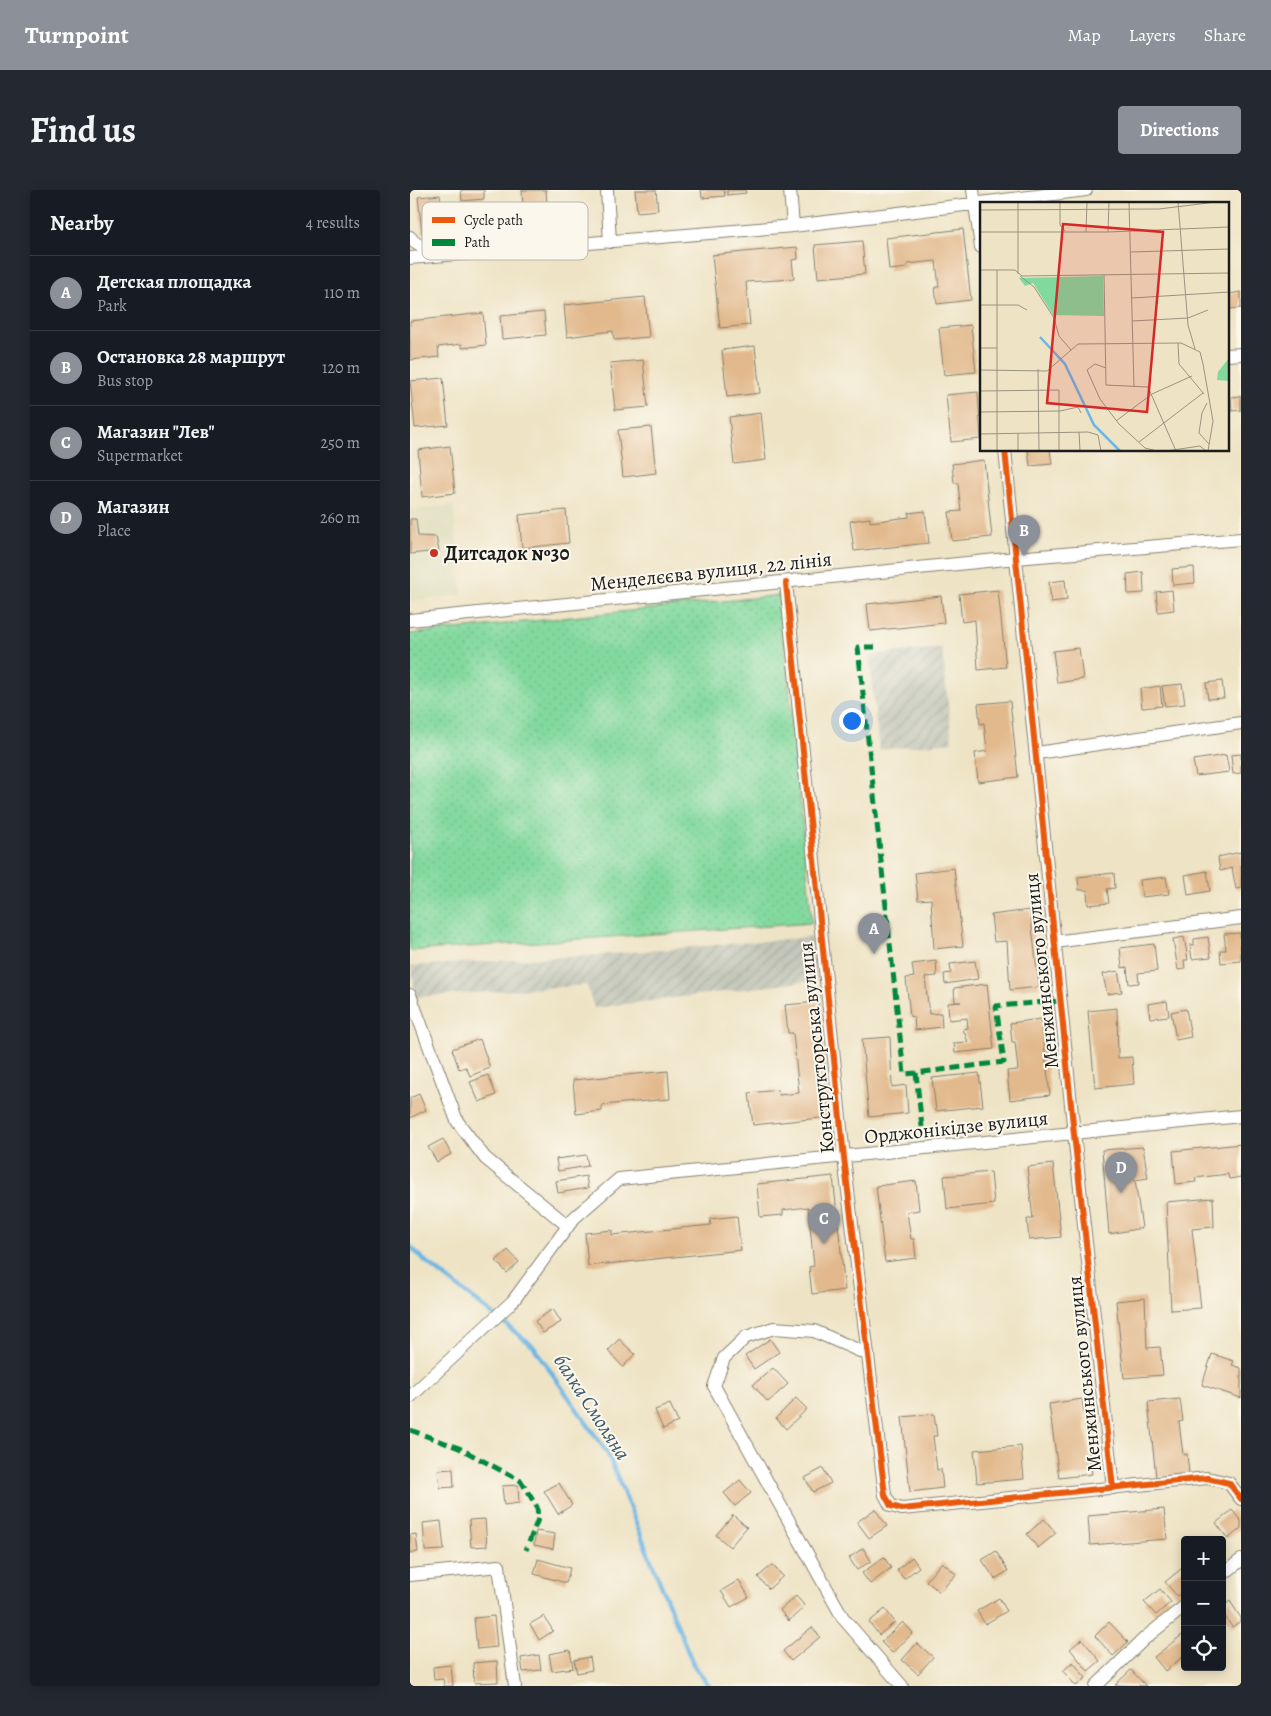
<!DOCTYPE html>
<meta charset="utf-8">
<style>
body{margin:0;font-family:Alegreya,serif;background:#242831;color:#f1f3f6}
.controls{position:absolute;right:15px;bottom:15px;display:grid;overflow:hidden;border-radius:5px;box-shadow:0 2px 12px #0003}
.controls button{width:45px;height:45px;display:grid;place-items:center;padding:0;border:0;border-bottom:1px solid #363941;background:#171b24;color:#f1f3f6;font:25px sans-serif}
.you{position:absolute;left:441px;top:530px;width:18px;height:18px;margin:-12px;border:4px solid #fff;border-radius:50%;background:#1a73e8;box-shadow:0 0 0 8px #1a73e833}
.badge{display:grid;place-items:center;width:32px;height:32px;border-radius:50%;background:#8c9099;color:#fff;font-size:16px;font-weight:700}
.pin{position:absolute;translate:-50% -41px;filter:drop-shadow(0 1px 2px #0008)}
.pin::after{content:'';position:absolute;top:26px;width:18px;height:15px;background:inherit;clip-path:polygon(0 0,100% 0,50% 100%)}
.list{margin:0;padding:0;list-style:none}
h2{display:flex;justify-content:space-between;align-items:center;height:65px;margin:0;padding:0 20px;font-size:21px}
h2 small{font-size:16px;font-weight:400;color:#9ea1a6}
.list li{display:grid;grid-template-columns:32px 1fr auto;gap:15px;align-items:center;box-sizing:border-box;height:75px;padding:0 20px;border-top:1px solid #363941}
.list b{display:block;font-size:19px;white-space:nowrap}
.list p{margin:0;font-size:16px;white-space:nowrap;color:#9ea1a6}
.list em{font-size:16px;font-style:normal;color:#9ea1a6}
.icon{flex:none;width:28px;height:28px;fill:none;stroke:currentColor;stroke-width:2;stroke-linecap:round;stroke-linejoin:round}
.map{position:relative;flex:none;width:831px;height:1496px;overflow:hidden;border-radius:5px}
header{display:flex;align-items:center;gap:30px;box-sizing:border-box;height:70px;padding:0 25px;background:#8c9099;color:#fff}
header strong{font-size:24px}
nav{display:flex;gap:28px;margin-inline-start:auto;font-size:18px}
.intro{display:flex;align-items:center;justify-content:space-between;box-sizing:border-box;height:120px;padding:0 30px}
h1{margin:0;font-size:35px}
.button{padding:12px 22px;border-radius:5px;background:#8c9099;color:#fff;font-size:18px;font-weight:700}
main{display:flex;gap:30px;padding:0 30px}
aside{flex:1;background:#171b24;border-radius:5px;box-shadow:0 2px 12px #0003}
.map>svg:first-child{display:block}
.built{fill:#deddbb}
.industrial{fill:url(#industrial-furrows)}
.grass{fill:url(#grass-dots);stroke:#4f7a5d}
.lines{fill:none;stroke-linecap:round;stroke-linejoin:round}
.stream{stroke:#6cb6e4;stroke-width:4.5}
.building{fill:#e2b98d}
.minor-casing{stroke:#858070;stroke-width:14}
.minor{stroke:#fff;stroke-width:12}
.quiet{stroke:#00873e;stroke-width:5;stroke-dasharray:10 5;stroke-linecap:butt}
.cycleway-casing{stroke:#fbf7ec;stroke-width:9}
.cycleway{stroke:#e8590c;stroke-width:6}
.poi-dot{fill:#c8321e;stroke:#fbf7ec;stroke-width:2}
.labels{text-anchor:middle;stroke-width:4;stroke-linejoin:round;paint-order:stroke}
.poi-label{font-size:20px;font-weight:bold;fill:#1c1c1c;stroke:#fbf7ec;text-anchor:start}
.street-label{font-size:20px;fill:#1c1c1c;stroke:#fbf7ec}
.water-label{font-size:21px;font-style:italic;fill:#3c5a6c;stroke:#fbf7ec}
.inset-river{fill:none;stroke:#6cb6e4;stroke-width:2.5}
.inset-road{fill:none;stroke:#9a9381;stroke-width:1}
.view{fill:#d62828;fill-opacity:0.15;stroke:#d62828;stroke-width:2.5}
.inset-edge{fill:none;stroke:#1c1c1c;stroke-width:2.5}
.key{fill:#fbf7ec;stroke:#b8b5ae;stroke-width:1}
.key-label{font-size:14px;fill:#1c1c1c}
</style>
<header>
<strong>Turnpoint</strong>
<nav><a>Map</a><a>Layers</a><a>Share</a></nav>
</header>
<div class="intro"><h1>Find us</h1><a class="button">Directions</a></div>
<main>
<aside>
<h2>Nearby<small>4 results</small></h2>
<ul class="list">
<li><span class="badge">A</span><div><b>Детская площадка</b><p>Park</p></div><em>110 m</em></li>
<li><span class="badge">B</span><div><b>Остановка 28 маршрут</b><p>Bus stop</p></div><em>120 m</em></li>
<li><span class="badge">C</span><div><b>Магазин &quot;Лев&quot;</b><p>Supermarket</p></div><em>250 m</em></li>
<li><span class="badge">D</span><div><b>Магазин</b><p>Place</p></div><em>260 m</em></li>
</ul>
</aside>
<div class="map">
<svg width="831" height="1496" viewBox="0 0 831 1496">
<defs>
<pattern id="industrial-furrows" width="10" height="10" patternUnits="userSpaceOnUse" patternTransform="scale(1.25)"><rect width="10" height="10" fill="#c3c6b9"/><path d="M-1 1l2-2M0 10L10 0M9 11l2-2" fill="none" stroke="#a7aa9e"/></pattern>
<pattern id="grass-dots" width="8" height="8" patternUnits="userSpaceOnUse" patternTransform="scale(1.25)"><rect width="8" height="8" fill="#82d99e"/><path d="M2 2h.1M6 6h.1" fill="none" stroke="#70ba88" stroke-width="1.8" stroke-linecap="round"/></pattern>
</defs>
<rect width="100%" height="100%" fill="#fbf7ec"/>
<filter id="ink" filterUnits="userSpaceOnUse"><feTurbulence type="fractalNoise" baseFrequency=".02" numOctaves="2"/><feDisplacementMap in="SourceGraphic" scale="10" xChannelSelector="R" yChannelSelector="G"/><feConvolveMatrix kernelMatrix="1 2 1 2 8 2 1 2 1" color-interpolation-filters="sRGB"/></filter>
<filter id="wash" filterUnits="userSpaceOnUse"><feTurbulence type="fractalNoise" baseFrequency=".0096" numOctaves="4" result="noise"/><feDisplacementMap in="SourceGraphic" scale="20" xChannelSelector="R" yChannelSelector="G"/><feGaussianBlur stdDeviation="1.12" result="paint"/><feColorMatrix in="noise" values="0 0 0 0 0 0 0 0 0 0 0 0 0 0 0 0 0 1.4 0 .05"/><feComposite in="paint" operator="in"/></filter>
<g filter="url(#wash)">
<rect width="100%" height="100%" fill="#eee3c5"/>
<path class="built" d="M43,316L52,405L0,411V320Z"/>
<path class="industrial" d="M532,458L542,552L469,560L459,465Z
M401,747L407,790L184,818L177,795L6,807L1,776L188,765Z"/>
<path class="grass" d="M370,405L402,733L0,761V444Z"/>
<g class="lines">
<path class="stream" d="M0,1056L14,1070L123,1156L198,1264L283,1474L299,1496"/>
</g>
<g id="blocks">
<path class="building" d="M51,0H74V9L52,11Z
M112,0H136L137,15L113,17Z
M225,0H246L248,20L227,22Z
M291,0H314L315,6L292,8Z
M317,0H335L336,3L317,5Z
M30,5L34,41L12,43L8,7Z
M553,39L561,110L527,114L525,97H529L526,71L497,74V78L479,80L476,48Z
M452,51L455,84L408,88L405,55Z
M387,57L388,69L382,70L384,89L336,92L340,135L310,138L302,65Z
M831,102V118L820,119L818,104Z
M235,107L239,147L204,150L203,141L157,147L154,115Z
M134,122L136,145L92,149L90,126Z
M73,123L76,155L52,158V154L28,157L29,167L0,170V131Z
M561,135L566,182L534,185L529,138Z
M345,156L350,203L317,207L312,160Z
M233,170L238,217L205,220L200,173Z
M33,188L38,235L5,238L0,191Z
M568,202L571,249L541,252L536,205Z
M831,206V220L822,221L821,207Z
M351,223L356,270L324,274L319,227Z
M241,237L246,283L213,287L208,240Z
M40,256L45,303L12,307L8,260Z
M618,260H640L642,274L620,276Z
M574,270L582,347L542,351L539,322L551,321L548,293H544L542,274Z
M156,320L159,353L112,358L109,325Z
M515,321L519,353L444,361L440,331L460,328V332L499,327V323Z
M0,329H6L8,346L26,347L29,361L0,364Z
M784,377L785,393L763,395L762,379Z
M733,382L734,403L718,404L717,384Z
M655,390L657,410L641,412L639,392Z
M588,400L596,477L568,480L565,430L552,432L549,404Z
M762,400L764,420L748,422L746,402Z
M531,406L534,433L460,441L457,414Z
M669,458L673,489L647,493L643,461Z
M812,491L814,508L798,509L796,493Z
M772,494L775,514L755,516L752,496Z
M750,496L752,516L732,518L730,499Z
M600,511L608,587L568,592L565,563L577,561L574,533L570,534L568,514Z
M831,564V583L823,584L821,565Z
M816,565L819,582L786,586L783,570Z
M831,662V698L826,699L822,678L810,681L808,667Z
M544,678L553,756L524,759L521,709L508,710L505,683Z
M797,681L800,701L778,705L775,685Z
M704,683L705,698L697,699L699,713L678,715L677,700H669L668,687Z
M756,687L759,704L732,707L730,690Z
M620,720L629,797L600,800L597,751L584,752L581,725Z
M830,743L831,771L811,773L810,760H816L814,744Z
M774,747L778,770H774L775,779L768,780L763,749Z
M798,747L801,767L782,769L780,755H784V749Z
M744,754L747,781L728,783L729,793L719,794L717,777L712,778L710,758Z
M526,771L527,786L515,787L519,824L531,823L532,837L505,840L504,826L500,827L496,788L504,787L502,774Z
M565,771L568,789L535,794L534,784L541,783L540,774Z
M708,781L712,802L697,804L693,784Z
M577,794L584,859L545,863L544,853L558,852L553,839L558,838L557,828L539,830L538,813L551,812H545L544,798Z
M757,811L759,826L740,828L738,814Z
M408,812L420,927L343,935L339,903L368,900L369,905L389,903L383,843H378L375,815Z
M707,818L708,868L722,867L724,894L685,898L678,821Z
M776,819L781,847L766,850L761,822Z
M631,829L640,905L600,910L597,881L608,880L605,852H602L600,833Z
M480,847L482,897L496,895L498,923L459,927L452,849Z
M70,849L80,878L60,886L56,877L49,879L42,859Z
M258,881L260,909L192,915V921L166,924L163,890Z
M569,883L573,916L526,921L522,888Z
M78,885L86,905L69,912L60,892Z
M9,904L16,920L0,928V908Z
M33,949L41,964L27,972L18,957Z
M831,954V987L819,989L818,984L785,988L786,992L766,994L763,961Z
M733,957L738,988L725,990L732,1038L699,1044L692,960Z
M176,965L178,976L148,981L146,969Z
M643,974L651,1047L619,1050L617,1029H623L617,977Z
M581,982L584,1014L537,1019L534,986Z
M176,986L178,998L148,1003L146,991Z
M423,986L435,1100L402,1104L399,1077L404,1076L398,1017L373,1020V1025L350,1027L347,994Z
M506,991L509,1020L497,1022L501,1049H504L506,1068L475,1072L466,996Z
M803,1008L804,1037L782,1039L791,1118L761,1120L756,1012Z
M327,1026L331,1060L178,1076L175,1043L202,1040V1045L301,1035L300,1029Z
M98,1060L109,1072L97,1083L86,1071Z
M735,1108L737,1158L750,1157L753,1185L714,1188L706,1111Z
M143,1119L151,1132L133,1143L125,1131Z
M209,1149L225,1164L213,1177L198,1161Z
M360,1149L369,1162L344,1179L335,1166Z
M802,1164L824,1171L822,1175L831,1178V1208L792,1195Z
M363,1178L378,1194L358,1212L343,1195Z
M386,1208L397,1219L376,1239L366,1228Z
M672,1209L682,1284L649,1288L639,1214Z
M770,1209L773,1231L769,1232L773,1265L777,1264L779,1283L746,1287L738,1212Z
M260,1214L268,1232L253,1239L245,1220Z
M524,1224L527,1246H523L527,1280L531,1279L533,1298L500,1302L492,1227Z
M611,1256L614,1289L567,1293L564,1260Z
M413,1278L421,1293L403,1302L395,1288Z
M43,1279L44,1297L30,1298L28,1280Z
M330,1290L341,1303L325,1316L314,1303Z
M149,1293L162,1315L148,1324L134,1301Z
M108,1295L109,1313L94,1315L92,1296Z
M465,1319L477,1336L459,1348L447,1332Z
M754,1319L757,1349L680,1355L678,1326Z
M822,1320L831,1331V1338L818,1349L806,1333Z
M323,1325L337,1337L320,1357L306,1345Z
M75,1329L77,1356L61,1357L59,1330Z
M634,1329L646,1343L628,1358L617,1344Z
M31,1331L34,1360L15,1361L13,1333Z
M126,1341L145,1344L143,1359L124,1355Z
M6,1344L8,1362L0,1363V1345Z
M453,1358L461,1371L447,1380L439,1368Z
M586,1361L598,1381L585,1389L572,1370Z
M474,1367L481,1378L460,1394L452,1383Z
M502,1367L509,1377L494,1389L487,1380Z
M128,1369L160,1378L156,1393L124,1384Z
M532,1372L546,1384L530,1402L516,1391Z
M362,1375L373,1386L359,1399L348,1387Z
M771,1379L775,1383V1399L767,1406L755,1392Z
M329,1390L339,1407L321,1417L311,1401Z
M750,1399L761,1412L746,1425L734,1412Z
M386,1406L395,1416L379,1431L370,1420Z
M589,1408L597,1421L575,1434L567,1421Z
M820,1411L831,1428V1431L822,1437L812,1422V1417Z
M475,1419L485,1432L469,1445L459,1432Z
M84,1426L87,1457L67,1459L64,1428Z
M134,1426L143,1441L129,1450L120,1434Z
M493,1432L503,1443L482,1463L471,1452Z
M699,1432L718,1452L703,1466L685,1446Z
M402,1437L410,1447L381,1471L373,1461Z
M772,1445L775,1449V1465L755,1481L744,1467Z
M672,1449L690,1471L678,1481L660,1459Z
M507,1453L523,1467L508,1484L492,1470Z
M160,1460L163,1478L142,1481L139,1464Z
M129,1465L131,1480L113,1482L111,1468Z
M180,1467L182,1480L167,1483L164,1470Z
M87,1471L88,1492L64,1493L63,1473Z
M663,1472L676,1488L666,1496L653,1481Z
M41,1475L43,1496H34L33,1489L24,1490L23,1477Z
M721,1480L736,1496L705,1495Z"/>
</g>
</g>
<g filter="url(#ink)">
<use href="#blocks" fill-opacity="0" stroke="#858070" stroke-width="1"/>
<g class="lines">
<g class="minor-casing">
<path id="minor" d="M197,0L200,52
M380,0L383,36
M563,0L571,57
M0,47L4,52L26,65
M0,68L383,36L676,0
M817,165L831,164
M595,260L664,944L703,1298
M376,393L434,968L475,1305L481,1316L492,1319L797,1288L819,1293L831,1309
M0,430L606,368L831,349
M627,563L831,533
M644,752L831,728
M0,805L47,931L75,968L158,1036
M457,1164L404,1141L364,1138L336,1147L314,1168L304,1196L433,1428L492,1496
M0,1207L103,1111L164,1028L209,989L831,926
M0,1385L89,1376L105,1496
M812,1385L831,1370
M686,1496L735,1448L775,1416"/>
</g>
<use href="#minor" class="minor"/>
<path class="quiet" d="M465,457H448L494,884L506,883
M512,937L506,883L594,872L586,816L650,811
M0,1240L49,1258L111,1291L127,1317L128,1329L116,1360"/>
<g class="cycleway-casing">
<path id="cycleway" d="M595,260L664,944L703,1298
M376,393L434,968L475,1305L481,1316L492,1319L797,1288L819,1293L831,1309"/>
</g>
<use href="#cycleway" class="cycleway"/>
</g>
</g>
<circle class="poi-dot" cx="24" cy="363" r="5"/>
<g class="labels">
<g class="poi-label">
<text x="34" y="370">Дитсадок №30</text>
</g>
<g class="street-label">
<text transform="translate(301 381) rotate(-6)" y="7">Менделєєва вулиця, 22 лінія</text>
<text transform="translate(631 781) rotate(-96)" y="7">Менжинського вулиця</text>
<text transform="translate(406 858) rotate(-96)" y="7">Конструкторська вулиця</text>
<text transform="translate(546 937) rotate(-6)" y="7">Орджонікідзе вулиця</text>
<text transform="translate(674 1184) rotate(-96)" y="7">Менжинського вулиця</text>
</g>
<g class="water-label">
<text transform="translate(182 1217) rotate(57)" y="7">балка Смоляна</text>
</g>
</g>
<g transform="translate(570 12)">
<rect width="249" height="249" fill="#eee3c5"/>
<path d="M123,74L124,114L73,113L53,81L45,84L39,76ZM249,156V179L237,178L238,170Z" fill="#82d99e"/>
<path class="inset-river" d="M60,135L85,162L114,223L140,249"/>
<path class="inset-road" d="M38,0V72M80,0V23L85,29M149,0L154,185M198,0L208,123L215,147M0,8L179,7L236,0M0,30H128L249,25M106,30L107,0M128,30L129,0M151,50L249,47M0,68H35L42,74L249,71M17,68V249M124,73L126,183L168,185L196,249M40,74L54,85L74,116L79,134L91,148M152,96L249,90M0,103H38L47,108M152,119L208,116L228,108M198,141L199,162L224,192M0,146H17M126,166L115,162L107,168L120,197L139,222L165,246L177,249M58,167L59,249M0,168L67,169L98,142L201,141L220,150L223,162L233,219L228,249M0,189L79,188V249M227,201L222,211L219,231L229,242M0,210L80,209L98,205L101,211M136,219L172,192L212,174M99,230L100,249M0,232L108,230L118,233L121,249M159,240L223,191M38,249V231M186,249L220,244L226,249"/>
<path class="view" d="M83,22L183,30L167,210L67,201Z"/>
<rect width="249" height="249" class="inset-edge"/>
</g>
<rect x="12" y="12" width="166" height="58" rx="8" class="key"/>
<rect x="22" y="27" width="23" height="6" fill="#e8590c"/>
<rect x="22" y="49" width="23" height="7" fill="#00873e"/>
<g class="key-label">
<text x="54" y="35">Cycle path</text>
<text x="54" y="57">Path</text>
</g>
</svg>
<div class="controls">
<button>+</button>
<button>−</button>
<button><svg class="icon" aria-label="locate" viewBox="0 0 24 24"><circle cx="12" cy="12" r="6"/><path d="M12 2v4M12 18v4M2 12h4M18 12h4"/></svg></button>
</div>
<div class="you"></div>
<div class="pin badge" style="left:464px;top:764px">A</div>
<div class="pin badge" style="left:614px;top:366px">B</div>
<div class="pin badge" style="left:414px;top:1054px">C</div>
<div class="pin badge" style="left:711px;top:1003px">D</div>
</div>
</main>
